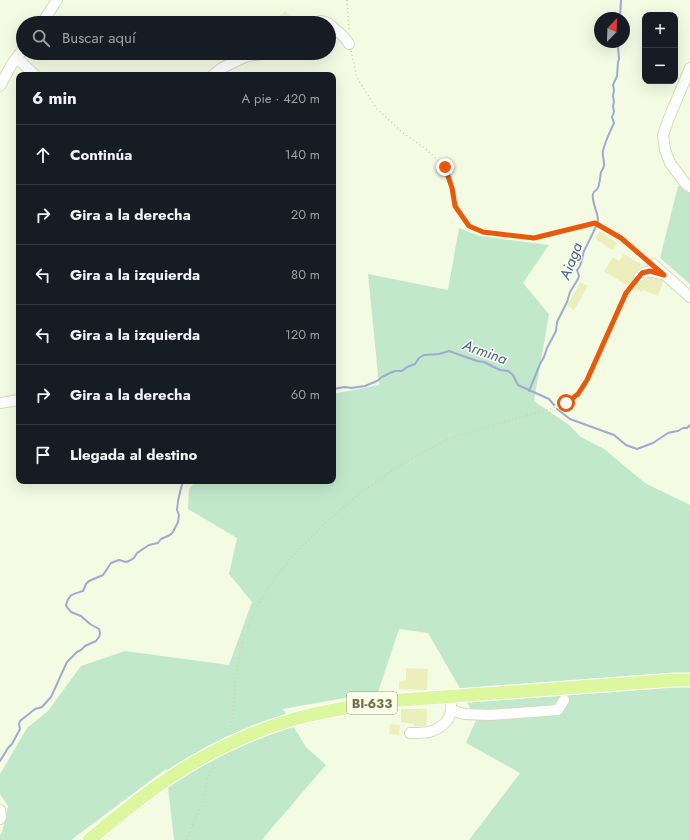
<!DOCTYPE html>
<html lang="es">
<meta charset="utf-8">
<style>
body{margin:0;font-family:Jost,sans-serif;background:#20242c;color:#f1f3f6}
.controls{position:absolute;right:12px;top:12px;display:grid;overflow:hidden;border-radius:8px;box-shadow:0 4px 16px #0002}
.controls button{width:36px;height:36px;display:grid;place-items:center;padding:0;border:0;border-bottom:1px solid #363941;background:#171b24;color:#f1f3f6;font:20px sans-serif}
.compass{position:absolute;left:594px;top:12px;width:36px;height:36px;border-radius:50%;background:#171b24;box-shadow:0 4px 16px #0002;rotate:23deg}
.stop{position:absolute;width:12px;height:12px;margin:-9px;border:3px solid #ea580c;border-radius:50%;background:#fff}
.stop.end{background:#ea580c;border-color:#fff;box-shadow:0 1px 4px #0008}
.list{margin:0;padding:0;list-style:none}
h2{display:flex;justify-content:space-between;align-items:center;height:52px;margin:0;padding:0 16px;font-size:17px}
h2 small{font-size:13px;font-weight:400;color:#9ea1a6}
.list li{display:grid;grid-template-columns:26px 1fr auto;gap:12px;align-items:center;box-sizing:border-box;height:60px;padding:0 16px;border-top:1px solid #363941}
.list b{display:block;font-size:15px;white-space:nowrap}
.list em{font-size:13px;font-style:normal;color:#9ea1a6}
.icon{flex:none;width:22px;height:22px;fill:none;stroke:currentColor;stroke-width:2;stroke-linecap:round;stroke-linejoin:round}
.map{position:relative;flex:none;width:690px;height:840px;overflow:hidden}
.search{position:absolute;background:#171b24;box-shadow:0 4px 16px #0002;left:16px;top:16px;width:320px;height:44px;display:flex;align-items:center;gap:10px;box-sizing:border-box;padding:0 14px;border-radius:22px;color:#9ea1a6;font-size:15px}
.panel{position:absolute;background:#171b24;box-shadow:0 4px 16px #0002;left:16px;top:72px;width:320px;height:412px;border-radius:8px}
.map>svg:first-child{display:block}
.green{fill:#c2e8cc}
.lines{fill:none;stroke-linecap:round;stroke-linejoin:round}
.stream{stroke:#9fa9d4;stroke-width:2}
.building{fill:#ecefbc}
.minor-casing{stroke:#d6daba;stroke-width:12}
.major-casing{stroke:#fff;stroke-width:15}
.path{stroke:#d1d39f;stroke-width:1.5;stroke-dasharray:1 3;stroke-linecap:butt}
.minor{stroke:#fff;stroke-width:10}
.major{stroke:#ddf79e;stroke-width:13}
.route{stroke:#ea580c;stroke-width:5}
.labels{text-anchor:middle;stroke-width:3;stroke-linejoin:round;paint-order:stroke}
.shield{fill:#f8fee9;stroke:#9a9b7a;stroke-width:1}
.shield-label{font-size:13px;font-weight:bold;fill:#71714a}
.water-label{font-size:15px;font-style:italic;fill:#4e5b98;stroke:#f8fee9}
</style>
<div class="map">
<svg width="690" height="840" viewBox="0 0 690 840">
<rect width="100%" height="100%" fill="#f4fbe3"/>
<path class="green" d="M690,185V284L660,258L678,186Z
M459,228L480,236L549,245L523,283L549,314L534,401L569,425L581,437L604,449L645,483L690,505V840H469L520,773L466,743L476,720L457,683L428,633L399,629L378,692L283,709L306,747L326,765L265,836L263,840H174L166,769L71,840H0V835L2,832L8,806L0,794V774L27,728L48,711L81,666L125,651L229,665L252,602L229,574L237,538L188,509L189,489L196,481H333V394L379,385L368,274L448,290Z"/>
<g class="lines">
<path class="stream" d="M620,18L621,0
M333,389L345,387L351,388L365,386L377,381L382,377L390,373L395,371H402L407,367L415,364L419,358L424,355L439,354L449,351L477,361L484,362L500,370L508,371L513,375L518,385L549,399L554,405
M529,391L540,364L544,357L547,348L556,331L557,322L567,302L570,292L578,279L579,276L577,270C582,266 582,257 584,251C587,245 598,224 598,220C598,212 591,201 593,194C595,189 594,193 597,189C600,186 600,176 601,172C602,170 604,168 604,166C605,163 602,156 603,151C605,141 610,132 614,123L612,117L614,112L613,106L614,102L613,96L614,90L613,85L617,76L618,62L619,59L618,47L619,42
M557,409L570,419L614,435L626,445L637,449L653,443L668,433L672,432L678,431L683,428H687L690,425
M0,761L8,748L12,744L20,729L19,724L20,721L35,709L42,707L51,697L67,662L77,652L81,650L85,646L96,641L99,637L100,633L99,629L90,624L81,616L71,612L67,607L66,605C69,594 73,594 83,591L86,584L89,581L103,575L111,563L119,560L126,562L129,561L134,558L137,553L149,545L158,543L161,539L170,535L173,532L178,522L179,515L177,510L178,501L180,492L183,481"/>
</g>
<path class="building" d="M285,11L296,23H272Z
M600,231L617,243L612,250L595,238Z
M624,254L642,265L633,275V279L635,282L640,283L647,279L649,278L662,280L663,282L658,296L643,290L642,292L631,288L604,271L613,257L619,261Z
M581,282L588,286L574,310L567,305Z
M406,668L428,669L427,690L399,689V681L406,680Z
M401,709H427L426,726H414V724L401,722Z
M390,724L400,725L399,735L389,734Z"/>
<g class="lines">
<g class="minor-casing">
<path id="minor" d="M42,23L57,0
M315,23L321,21L328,23
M329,24C335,29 346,37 349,44
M17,58L35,75
M690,68L669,118L663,135L665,150L670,163L686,184L690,187
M213,75L222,68L247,56L270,53
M0,86L12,64L23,49
M653,264L690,297
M639,277C646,269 652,272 662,274
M0,403L19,400
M451,710L464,714L490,715L558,710L564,700
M410,733C416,733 423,733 429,732C443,728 453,718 451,704
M0,810L1,817L0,819"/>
</g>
<g class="major-casing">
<path id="major" d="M89,840C124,811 160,781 200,759C234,740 272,724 310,715C336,709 362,705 388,701L674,680H690"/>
</g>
<path class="path" d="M347,0L349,29
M351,51L357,78L377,109L402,132L427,150L445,167L452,188L455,207L469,226L483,232L534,238L595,223L621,238L647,259
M228,734L233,716L236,673L243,640L256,609L270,585L290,559L324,524L359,494L408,460L444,441L472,431L550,409L566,403L578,394L587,379L626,293L634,283
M187,840L193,823L204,799L207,781L214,763"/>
<use href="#minor" class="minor"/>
<use href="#major" class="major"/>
</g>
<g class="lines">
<path class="route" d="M445,167L452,188L455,206L469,226L483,232L534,238L595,223L621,238L664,275L650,271L642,273L626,293L587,380L578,394L566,403"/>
</g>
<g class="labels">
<rect class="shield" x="347" y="692" width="50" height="22" rx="3"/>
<g class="shield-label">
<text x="372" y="708">BI-633</text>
</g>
<g class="water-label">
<text transform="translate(571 261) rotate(-69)" y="5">Aiaga</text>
<text transform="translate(485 352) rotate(20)" y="5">Armina</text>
</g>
</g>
</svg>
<div class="controls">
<button>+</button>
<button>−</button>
</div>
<svg class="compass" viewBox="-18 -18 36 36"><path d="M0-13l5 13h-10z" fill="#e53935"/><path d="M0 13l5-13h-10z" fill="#9ea1a6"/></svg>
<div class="stop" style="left:566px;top:403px"></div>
<div class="stop end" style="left:445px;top:167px"></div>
<div class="search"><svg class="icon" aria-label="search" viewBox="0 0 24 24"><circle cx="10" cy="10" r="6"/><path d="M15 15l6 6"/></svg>Buscar aquí</div>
<section class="panel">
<h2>6 min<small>A pie · 420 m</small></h2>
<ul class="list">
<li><svg class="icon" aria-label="ahead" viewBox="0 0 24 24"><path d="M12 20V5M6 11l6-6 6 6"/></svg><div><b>Continúa</b></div><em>140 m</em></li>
<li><svg class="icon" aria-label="right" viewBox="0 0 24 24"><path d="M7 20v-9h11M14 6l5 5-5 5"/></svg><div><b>Gira a la derecha</b></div><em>20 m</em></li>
<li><svg class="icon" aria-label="left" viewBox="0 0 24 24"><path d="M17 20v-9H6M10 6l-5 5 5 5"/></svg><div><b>Gira a la izquierda</b></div><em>80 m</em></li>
<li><svg class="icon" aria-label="left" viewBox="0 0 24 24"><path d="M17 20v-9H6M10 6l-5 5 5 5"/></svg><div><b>Gira a la izquierda</b></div><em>120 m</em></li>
<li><svg class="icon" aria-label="right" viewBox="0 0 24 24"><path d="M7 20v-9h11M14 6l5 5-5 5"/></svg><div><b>Gira a la derecha</b></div><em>60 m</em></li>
<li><svg class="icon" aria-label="arrive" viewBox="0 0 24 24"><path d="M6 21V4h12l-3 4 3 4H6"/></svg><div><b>Llegada al destino</b></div></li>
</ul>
</section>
</div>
